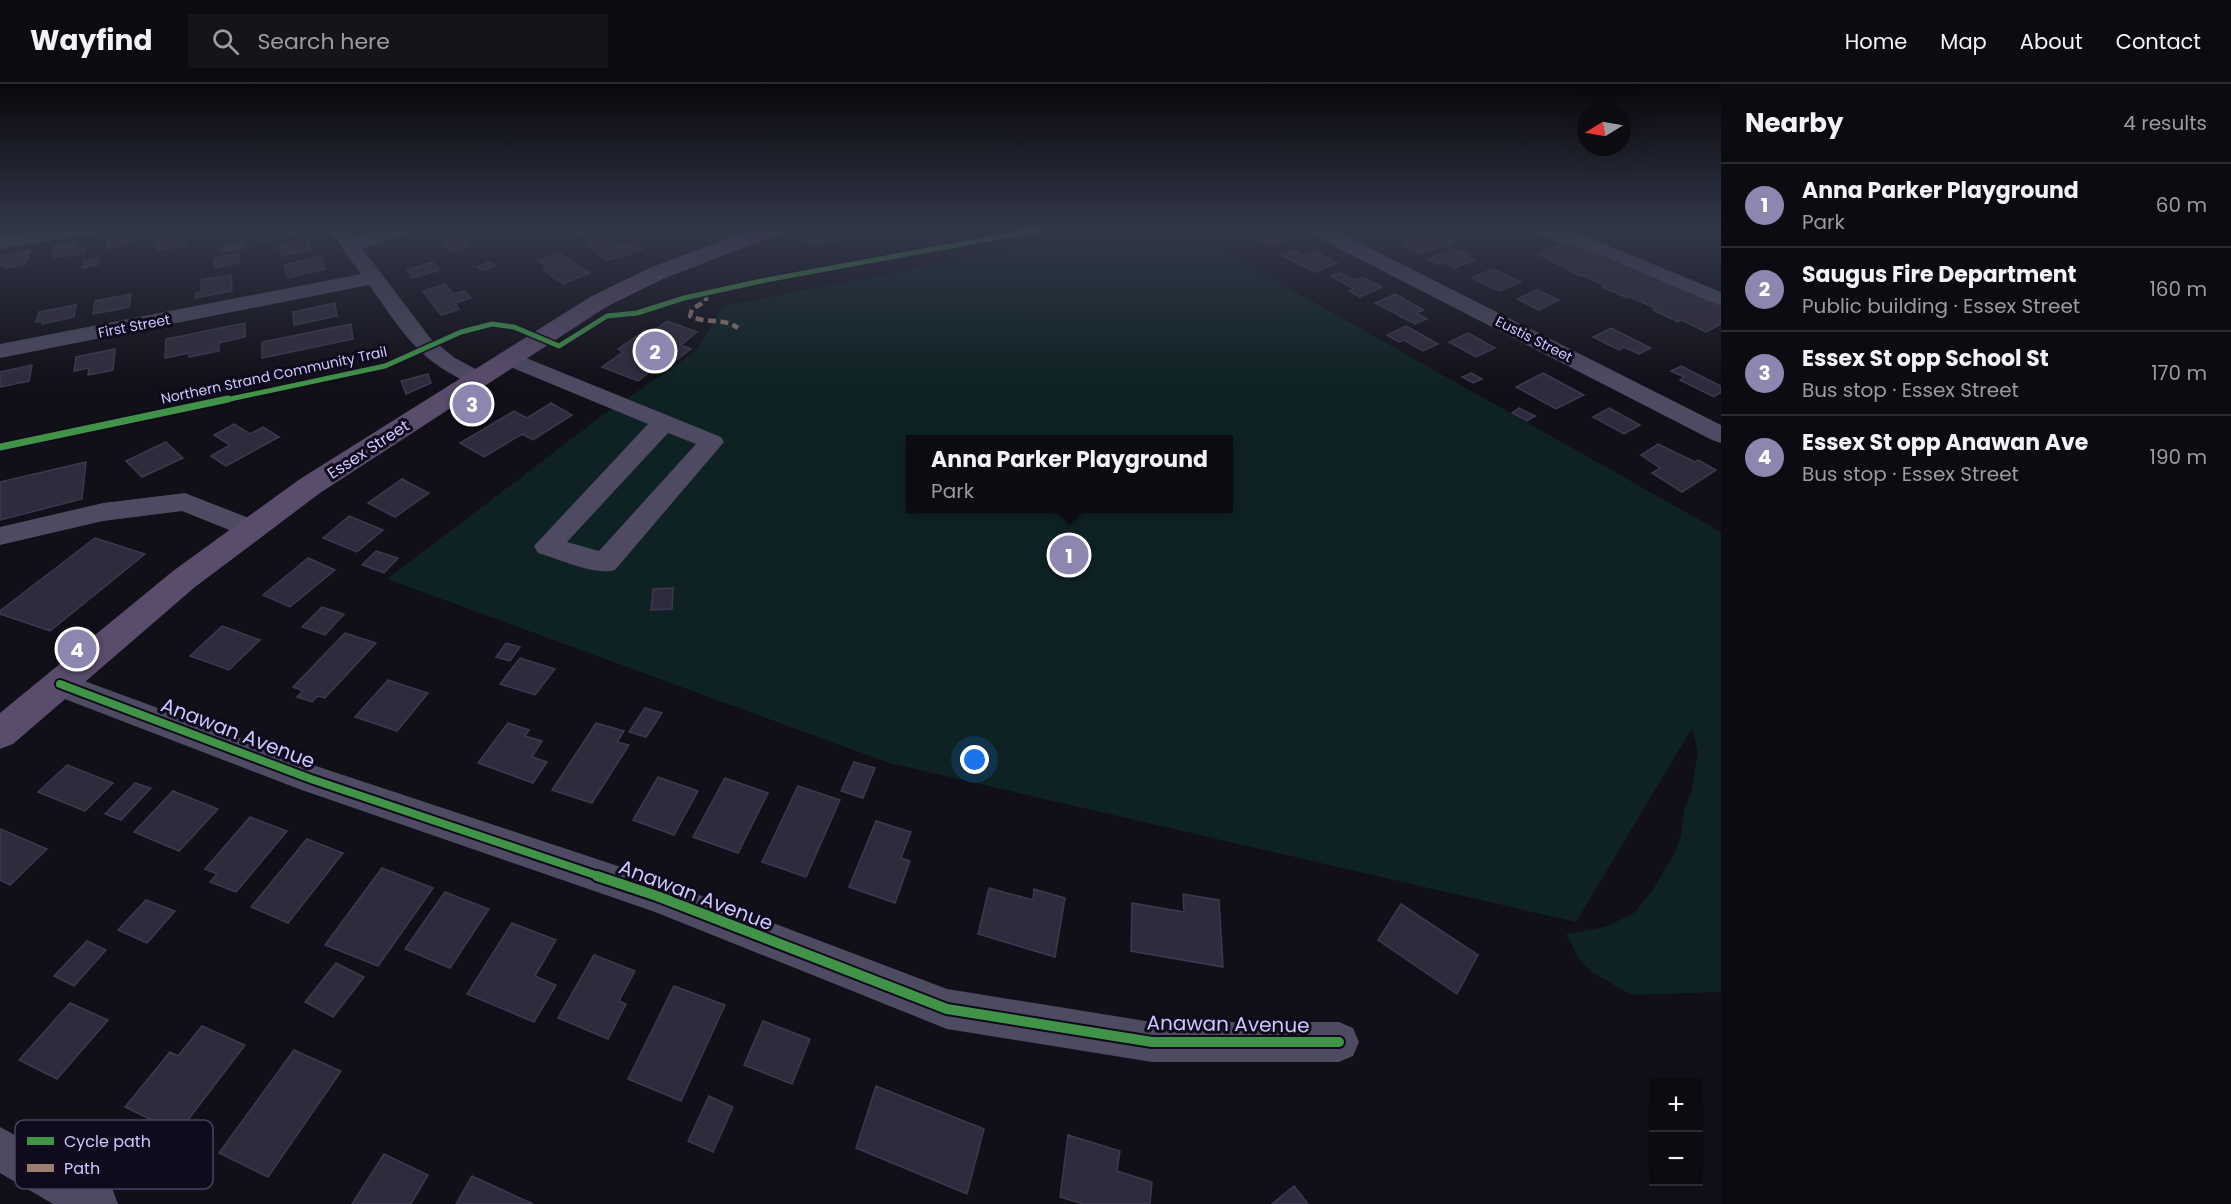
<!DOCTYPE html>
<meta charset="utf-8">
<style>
body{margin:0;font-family:Poppins,sans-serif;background:#16141b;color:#f1f3f6}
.controls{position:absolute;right:18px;bottom:18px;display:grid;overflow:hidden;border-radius:0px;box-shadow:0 6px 24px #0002}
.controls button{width:54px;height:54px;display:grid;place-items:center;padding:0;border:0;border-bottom:2px solid #2d2b32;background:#0d0b12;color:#f1f3f6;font:30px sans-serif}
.compass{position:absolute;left:1577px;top:18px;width:54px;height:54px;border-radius:50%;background:#0d0b12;box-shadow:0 6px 24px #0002;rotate:259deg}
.you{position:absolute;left:975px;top:676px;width:21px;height:21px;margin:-15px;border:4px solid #fff;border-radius:50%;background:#1a73e8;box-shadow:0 0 0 9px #1a73e833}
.badge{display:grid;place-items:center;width:39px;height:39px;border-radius:50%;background:#8d86ae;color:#fff;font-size:20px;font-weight:700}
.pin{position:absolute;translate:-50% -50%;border:3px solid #fff;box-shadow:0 2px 6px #0006}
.popup{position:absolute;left:906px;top:351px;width:327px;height:78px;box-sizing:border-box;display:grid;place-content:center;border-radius:0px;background:#0d0b12;filter:drop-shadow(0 2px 4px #0005);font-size:20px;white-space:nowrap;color:#9a9b9f}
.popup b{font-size:22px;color:#f1f3f6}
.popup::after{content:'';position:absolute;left:50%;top:100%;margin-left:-12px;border:12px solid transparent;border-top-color:#0d0b12}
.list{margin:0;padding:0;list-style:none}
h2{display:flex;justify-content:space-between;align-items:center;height:78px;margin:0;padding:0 24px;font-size:26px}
h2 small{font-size:20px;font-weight:400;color:#9a9b9f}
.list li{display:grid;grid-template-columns:39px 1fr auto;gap:18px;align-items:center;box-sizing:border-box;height:84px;padding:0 24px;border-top:2px solid #2d2b32}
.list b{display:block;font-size:22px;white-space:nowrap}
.list p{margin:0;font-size:20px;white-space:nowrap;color:#9a9b9f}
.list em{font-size:20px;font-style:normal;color:#9a9b9f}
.icon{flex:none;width:33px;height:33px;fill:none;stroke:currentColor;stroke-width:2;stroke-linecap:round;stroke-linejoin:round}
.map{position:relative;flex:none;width:1721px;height:1120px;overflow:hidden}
header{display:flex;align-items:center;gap:36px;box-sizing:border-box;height:84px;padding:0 30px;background:#0d0b12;border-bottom:2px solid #2d2b32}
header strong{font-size:28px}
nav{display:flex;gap:33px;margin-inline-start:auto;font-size:21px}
.search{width:420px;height:54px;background:#16141b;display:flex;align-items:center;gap:15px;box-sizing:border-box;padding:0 21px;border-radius:0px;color:#9a9b9f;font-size:22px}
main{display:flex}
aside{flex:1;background:#0d0b12}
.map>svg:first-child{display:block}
.green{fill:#0e2224;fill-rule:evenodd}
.building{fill:#2f2b3c;stroke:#3c394d;stroke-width:1.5}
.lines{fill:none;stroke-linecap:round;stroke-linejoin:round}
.minor{fill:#4d4a61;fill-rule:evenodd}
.major{fill:#5a4c6b;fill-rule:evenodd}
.quiet{stroke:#9b7d72;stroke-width:4.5;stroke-dasharray:8 4.5;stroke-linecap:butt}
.cycleway-far3-casing{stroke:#0f0b1c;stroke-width:8}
.cycleway-far2-casing{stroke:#0f0b1c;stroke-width:10}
.cycleway-far1-casing{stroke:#0f0b1c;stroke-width:12}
.cycleway-casing{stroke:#0f0b1c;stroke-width:14}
.cycleway-far3{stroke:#419447;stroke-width:5}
.cycleway-far2{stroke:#419447;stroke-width:7}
.cycleway-far1{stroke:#419447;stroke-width:8}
.cycleway{stroke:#419447;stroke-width:10}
.labels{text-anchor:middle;stroke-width:6;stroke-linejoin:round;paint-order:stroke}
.far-street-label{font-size:14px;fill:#d0c6ff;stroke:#0f0b1c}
.street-label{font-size:16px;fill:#d0c6ff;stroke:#0f0b1c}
.near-street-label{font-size:20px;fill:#d0c6ff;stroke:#0f0b1c}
.key{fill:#0f0b1c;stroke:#494360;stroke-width:1.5}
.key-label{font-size:16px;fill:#d0c6ff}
</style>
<header>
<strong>Wayfind</strong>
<div class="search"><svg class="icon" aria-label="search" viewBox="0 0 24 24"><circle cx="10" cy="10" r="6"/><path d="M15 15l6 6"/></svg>Search here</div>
<nav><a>Home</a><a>Map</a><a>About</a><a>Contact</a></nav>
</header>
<main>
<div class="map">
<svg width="1721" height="1120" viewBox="0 0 1721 1120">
<rect width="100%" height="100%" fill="#110f18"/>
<path class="green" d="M1140,144H1194L1209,159L1721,448V908L1631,911L1592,888L1580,877L1566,850L1605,843L1634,829L1652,807L1675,769L1681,752L1684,726L1691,709L1698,669L1692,644L1576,838L889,679L387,495L603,331L696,267L723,222L1051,158ZM910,356H1228V424H910Z"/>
<path class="building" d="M179,144H187L186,161L157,166L159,148Z
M266,144H302L303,147L263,158L257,147Z
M563,144H576L583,149L566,156L554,148Z
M825,144H833L846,153L832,158L828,156L810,162L802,157L821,151L816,148Z
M1272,144L1291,154L1270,162L1251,152Z
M138,148L137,155L125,157L124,161L107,164L108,153Z
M1428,150L1454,159L1446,163L1443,161L1421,170L1401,161Z
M461,152L470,162L451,168L442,158Z
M308,154L311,166L281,172L279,161Z
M599,155L606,161L615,158L620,164L636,158L644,165L606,177L586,159Z
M1570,156L1664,196L1662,197L1687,208L1690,207L1715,218L1713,220L1721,224V240L1706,248L1681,236L1678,238L1653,226L1655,224L1630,213L1627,214L1603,203L1606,202L1582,191L1580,192L1538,170Z
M75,159L74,165L85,163L84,170L53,173L55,162Z
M243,159L244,164L222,168V163Z
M30,166L26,180L5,184L6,180L0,182V172Z
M1294,166L1304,172L1315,167L1337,179L1315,188L1281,171Z
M1451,166H1458L1470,171L1466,173L1474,176L1455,184L1443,178L1438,180L1428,175Z
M238,169L240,178L216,184L214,175Z
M559,169L590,189L563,200L543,186L548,184L538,177Z
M321,172L325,185L287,194L284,181Z
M99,174L97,181L82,184L84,177Z
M433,178L439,186L413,194L407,186Z
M489,178L495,182L483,187L477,183Z
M1493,185L1521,198L1499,207L1472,194Z
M1340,189L1354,196L1363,193L1382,203L1360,213L1349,207L1354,205L1331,192Z
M231,191L232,207L195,214L196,209L201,208V196Z
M445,200L453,210L464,207L471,214L455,219L459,225L441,231L423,207Z
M1537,206L1559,216L1539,226L1517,215Z
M131,210L129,223L93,230L95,217Z
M1395,210L1424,226L1416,229L1427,235L1415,240L1375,219Z
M335,219L337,232L294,241L293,228Z
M76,221L74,233L42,240V237L36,238L39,228Z
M667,237L697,248L681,261L691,265L666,284L659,281L638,297L602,283L623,268L618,265L644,247L651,249Z
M245,239V253L219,259V267L189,273V269L165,274L166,255Z
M351,240L353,255L262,274V258Z
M1406,242L1438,260L1423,267L1404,256L1399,258L1387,251Z
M1611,244L1651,264L1639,270L1624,263L1619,266L1593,253Z
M1468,249L1495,264L1476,273L1449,258Z
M115,265L113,286L88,291L89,284L74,287L76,273Z
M32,281L29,297L0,303V288Z
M1681,282L1721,302V308L1714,313L1680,296L1684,293L1671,287Z
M1471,289L1482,295L1473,299L1462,293Z
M1543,289L1584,311L1556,325L1516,303Z
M428,290L431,299L406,310L401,297Z
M551,319L572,331L533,356L522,350L484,373L460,359L514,327L527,334Z
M1519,324L1535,332L1527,337L1512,329Z
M1609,324L1640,341L1624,350L1593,333Z
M234,340L250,350L263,343L279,353L226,382L211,372L230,361L214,351Z
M166,358L183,374L142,393L126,377Z
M1658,360L1695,378L1698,376L1716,386L1682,408L1652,389L1660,384L1641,371Z
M86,378L82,415L0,436V398Z
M402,395L429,409L395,433L368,419Z
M349,432L383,446L357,468L323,454Z
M95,454L145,470L50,547L0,530V527Z
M376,467L398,474L384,489L362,481Z
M308,474L335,486L290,523L263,511Z
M673,504L672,525L651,526L653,505Z
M322,523L344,530L325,551L302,543Z
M222,542L260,556L229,586L190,572Z
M345,549L376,559L325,614L318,612L312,618L297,613L303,607L293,603Z
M506,559L520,563L510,577L496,573Z
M520,574L555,585L535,611L500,600Z
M388,596L428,609L397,647L355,633Z
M645,624L662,629L646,653L629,648Z
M508,639L529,646L525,652L542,657L532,673L547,678L533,699L478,679Z
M596,639L624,647L617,658L629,661L592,719L552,706Z
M854,678L875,684L863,714L841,707Z
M67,681L113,699L85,727L38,708Z
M658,693L698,707L674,751L633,736Z
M725,694L768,709L738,769L693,753Z
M135,699L151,704L121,736L105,730Z
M798,702L840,716L806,793L762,778Z
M173,707L218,725L179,767L134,748Z
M250,733L287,747L236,808L210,798L217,790L205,785Z
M876,737L911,748L901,774L910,777L895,819L849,803Z
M0,745L47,765L10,801L0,796Z
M307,755L343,769L288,839L251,823Z
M382,784L433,804L378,882L325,861Z
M989,804L1033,816L1034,805L1065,814L1055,873L978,850Z
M445,808L489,825L450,884L405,865Z
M1183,810L1219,816L1223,883L1131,867L1132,819L1184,828Z
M146,816L175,827L147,859L118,846Z
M1401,820L1478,871L1457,910L1378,856Z
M512,839L556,856L535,892L556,901L534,938L467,910Z
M87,857L106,866L74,902L54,892Z
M594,871L635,887L619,917L626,920L608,955L558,934Z
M336,879L364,893L333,933L305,918Z
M674,902L725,921L681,1017L628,995Z
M70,919L108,936L57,995L19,976Z
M763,937L810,955L792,1000L744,981Z
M202,942L245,961L178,1049L125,1023L170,968L178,972Z
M294,966L341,987L268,1093L219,1069Z
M876,1002L984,1045L967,1110L856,1064Z
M709,1012L733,1023L713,1068L688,1057Z
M1068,1051L1120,1067L1117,1087L1152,1098L1150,1120H1083L1060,1113Z
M384,1070L428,1091L411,1120H352Z
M472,1092L533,1120H456Z
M1294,1102L1308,1120H1272Z"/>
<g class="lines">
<path class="minor" d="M53,144H100L98,148L91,150L0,165V153Z
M328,144H347L355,154L387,144H417L415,148L362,164L431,255L455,274L485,290L488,295L485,300C473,303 465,298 455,292C413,270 396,238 369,201L0,274V260L361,190Z
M1305,144H1330L1721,341V359L1712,356L1307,148Z
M1529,144H1560L1592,155L1721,208V222L1601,171L1531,148Z
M509,267L721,353L724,358L615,486C595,492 559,475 538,469L534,462L648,340L501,279L498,274L501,269ZM668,349L696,360L599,467L567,458Z
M185,409L259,438L262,445L259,452L249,454L182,427L103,437L0,461V443L103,419Z
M60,588L316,682L657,795L947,905L1152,938H1339L1353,944L1359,958L1353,972L1339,978H1152L947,945L655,828L299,705L49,609L44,600L49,591Z
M0,1043L112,1104L118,1120H53L0,1089Z"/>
<path class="major" d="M756,144H787L784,148L665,194L606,223L320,409L195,503L13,660L0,665V629L173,487L300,395L590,213L649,184Z"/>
<path class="quiet" d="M706,209V217L692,225L690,232C706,240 723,233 738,244"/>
<g class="cycleway-far3-casing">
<path id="cycleway-far3" d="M221,317L385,282L461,248L492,240L514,243L559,262L607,232L637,229L684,214L761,197L1048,144"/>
</g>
<g class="cycleway-far2-casing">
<path id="cycleway-far2" d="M0,363L228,315"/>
</g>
<g class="cycleway-far1-casing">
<path id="cycleway-far1" d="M60,600L311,695L601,793"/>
</g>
<g class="cycleway-casing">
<path id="cycleway" d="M597,792L657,812L947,925L1152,958H1339"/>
</g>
<use href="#cycleway-far3" class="cycleway-far3"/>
<use href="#cycleway-far2" class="cycleway-far2"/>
<use href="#cycleway-far1" class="cycleway-far1"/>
<use href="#cycleway" class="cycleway"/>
</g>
<linearGradient id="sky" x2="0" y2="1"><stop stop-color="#09080d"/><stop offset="0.48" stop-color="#323748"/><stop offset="1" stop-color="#323748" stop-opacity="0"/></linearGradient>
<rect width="1721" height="301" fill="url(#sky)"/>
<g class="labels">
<g class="far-street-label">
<text transform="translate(134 242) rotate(-11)" y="5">First Street</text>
<text transform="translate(1534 255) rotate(27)" y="5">Eustis Street</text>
<text transform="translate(274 291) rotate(-12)" y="5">Northern Strand Community Trail</text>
</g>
<g class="street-label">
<text transform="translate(368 365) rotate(-33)" y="6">Essex Street</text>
</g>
<g class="near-street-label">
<text transform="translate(238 649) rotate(21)" y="7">Anawan Avenue</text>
<text transform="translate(696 811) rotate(21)" y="7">Anawan Avenue</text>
<text transform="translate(1228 940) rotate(1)" y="7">Anawan Avenue</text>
</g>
</g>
<rect x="15" y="1036" width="198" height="69" rx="9" class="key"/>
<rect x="27" y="1053" width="27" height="8" fill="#419447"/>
<rect x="27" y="1080" width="27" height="8" fill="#9b7d72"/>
<g class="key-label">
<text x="64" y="1063">Cycle path</text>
<text x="64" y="1090">Path</text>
</g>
</svg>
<div class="controls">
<button>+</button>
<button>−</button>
</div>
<svg class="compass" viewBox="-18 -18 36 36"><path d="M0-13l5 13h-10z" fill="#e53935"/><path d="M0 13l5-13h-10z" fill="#9a9b9f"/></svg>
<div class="you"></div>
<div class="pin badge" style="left:1069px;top:471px">1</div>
<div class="popup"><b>Anna Parker Playground</b>Park</div>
<div class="pin badge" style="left:655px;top:267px">2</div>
<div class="pin badge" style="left:472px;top:320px">3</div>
<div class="pin badge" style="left:77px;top:565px">4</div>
</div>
<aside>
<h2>Nearby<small>4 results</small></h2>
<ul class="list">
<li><span class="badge">1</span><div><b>Anna Parker Playground</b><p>Park</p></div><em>60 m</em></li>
<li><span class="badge">2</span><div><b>Saugus Fire Department</b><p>Public building · Essex Street</p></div><em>160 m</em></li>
<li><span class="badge">3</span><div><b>Essex St opp School St</b><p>Bus stop · Essex Street</p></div><em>170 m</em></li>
<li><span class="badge">4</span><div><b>Essex St opp Anawan Ave</b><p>Bus stop · Essex Street</p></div><em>190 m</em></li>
</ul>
</aside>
</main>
